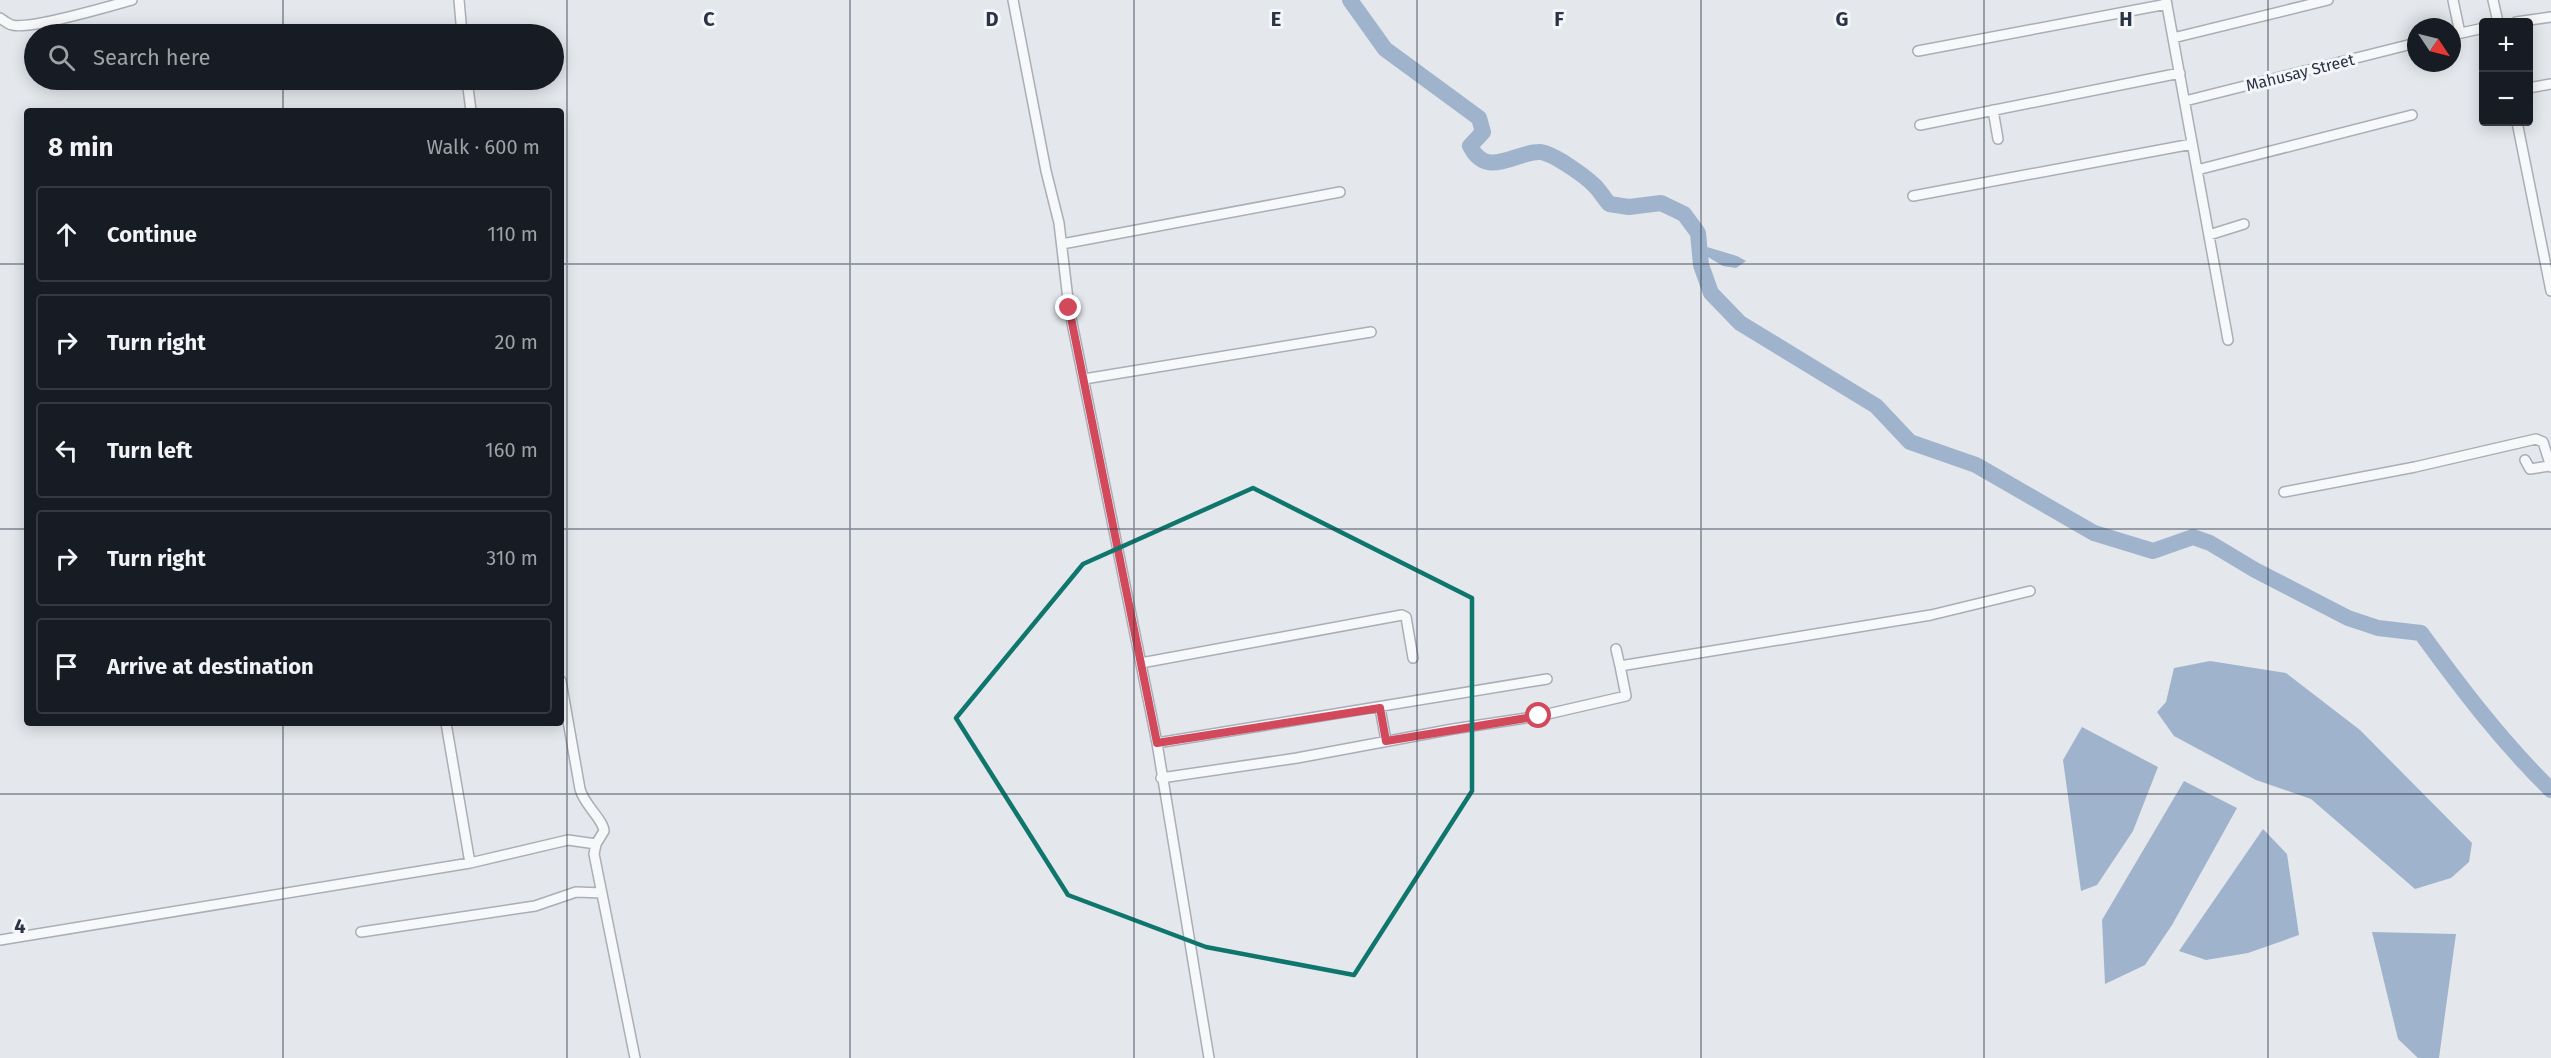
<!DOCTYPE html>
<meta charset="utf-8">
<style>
body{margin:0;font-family:"Fira Sans",sans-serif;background:#242831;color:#f1f3f6}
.controls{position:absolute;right:18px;top:18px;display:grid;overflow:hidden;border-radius:6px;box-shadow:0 3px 15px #0003}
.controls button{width:54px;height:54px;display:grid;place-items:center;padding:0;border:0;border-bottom:2px solid #363941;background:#171b24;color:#f1f3f6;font:30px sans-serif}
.compass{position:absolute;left:2407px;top:18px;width:54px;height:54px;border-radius:50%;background:#171b24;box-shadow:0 3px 15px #0003;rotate:125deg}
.stop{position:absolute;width:18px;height:18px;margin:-14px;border:4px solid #d1495b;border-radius:50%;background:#fff}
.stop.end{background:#d1495b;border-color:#fff;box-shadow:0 2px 6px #0008}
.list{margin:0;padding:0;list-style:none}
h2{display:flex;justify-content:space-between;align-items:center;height:78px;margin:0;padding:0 24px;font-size:26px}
h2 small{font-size:20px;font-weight:400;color:#9ea1a6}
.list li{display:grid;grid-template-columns:39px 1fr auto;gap:18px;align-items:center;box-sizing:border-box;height:96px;margin:0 12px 12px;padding:0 12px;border:2px solid #363941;border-radius:6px}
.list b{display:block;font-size:22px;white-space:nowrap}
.list em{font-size:20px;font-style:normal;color:#9ea1a6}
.icon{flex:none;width:33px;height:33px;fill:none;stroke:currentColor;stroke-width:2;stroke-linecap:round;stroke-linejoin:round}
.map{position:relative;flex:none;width:2551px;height:1058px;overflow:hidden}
.search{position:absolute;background:#171b24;box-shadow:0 3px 15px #0003;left:24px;top:24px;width:540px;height:66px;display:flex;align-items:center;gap:15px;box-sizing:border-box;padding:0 21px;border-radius:33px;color:#9ea1a6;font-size:22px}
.panel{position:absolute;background:#171b24;box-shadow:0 3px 15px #0003;left:24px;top:108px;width:540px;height:618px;border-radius:6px}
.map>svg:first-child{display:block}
.water{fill:#9fb4cc}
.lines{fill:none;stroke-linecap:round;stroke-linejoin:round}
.river{stroke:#9fb4cc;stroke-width:16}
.minor-casing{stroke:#a9aeb7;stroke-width:12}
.minor{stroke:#f7f8fa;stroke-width:9}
.route{stroke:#d1495b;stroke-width:8}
.marked{fill:none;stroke:#0f766e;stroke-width:4.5;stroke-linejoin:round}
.grid{fill:none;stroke:#2b3445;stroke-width:1.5;stroke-opacity:0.55}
.labels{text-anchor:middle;stroke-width:6;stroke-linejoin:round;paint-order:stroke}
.street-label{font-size:16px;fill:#2b3445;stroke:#f4f6f9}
.grid-label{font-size:20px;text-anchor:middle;font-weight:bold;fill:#2b3445;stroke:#f4f6f9;stroke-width:6;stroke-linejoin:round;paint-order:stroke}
</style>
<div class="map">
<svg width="2551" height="1058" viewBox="0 0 2551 1058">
<rect width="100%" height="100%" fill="#e4e7ec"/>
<path class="water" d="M1707,247L1737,256L1746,261L1736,268L1723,266L1708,257Z
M2210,661L2286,673L2360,730L2472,843L2469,862L2451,878L2415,889L2311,799L2256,780L2174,736L2157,712L2166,702L2174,668Z
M2082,727L2158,767L2133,831L2097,885L2081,891L2063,760Z
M2184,781L2237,808L2172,925L2145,965L2105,984L2102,920Z
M2263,829L2287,854L2299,935L2248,953L2206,960L2179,951Z
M2372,932L2456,934L2439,1058H2418L2398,1039Z"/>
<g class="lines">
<path class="river" d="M1350,0L1385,49L1479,118L1483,132L1470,146C1487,180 1516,151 1540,152C1553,153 1585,176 1595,186C1600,191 1604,198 1609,204L1629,207L1661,203L1684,214L1698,233L1701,265L1711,293L1740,323L1876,406L1910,442L1976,465L2094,533L2153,551L2193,537L2210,543L2255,570L2348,618L2378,628L2421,633C2461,688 2502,742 2551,790"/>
<g class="minor-casing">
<path id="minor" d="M459,0L462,34
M1013,0L1046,171L1059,223L1069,308L1157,743L1209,1058
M2166,0L2228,340
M2453,0L2460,33
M2493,0L2498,22
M0,18C3,20 8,24 12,25C30,30 110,6 132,0
M2516,22L2551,17
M2452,35L2484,28
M2173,38L2328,0
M1918,51L2167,4
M467,80L471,111
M2528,88L2551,84
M2185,101L2416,43
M1993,110L1998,139
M2517,122L2551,291
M1920,125L2180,73
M2197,170L2412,115
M1913,196L2192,144
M2209,235L2244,224
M1062,244L1340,192
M1084,379L1371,332
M2525,460L2530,469L2549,466
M2284,492L2415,467L2536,439L2543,442L2551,467
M1616,649L1620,666
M1141,663L1402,615L1406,617L1413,658
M561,681L580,789C584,805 603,819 604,831L596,844L594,854L635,1058
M1380,708L1386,741
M446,723L470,863
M1157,743L1547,679
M1161,778L1297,758L1453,729L1539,716L1626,696L1620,666L1931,615L2030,591
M361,932L535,906L576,892L602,893
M0,940L470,863L568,840L596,844"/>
</g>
<use href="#minor" class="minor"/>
</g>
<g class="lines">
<path class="route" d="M1069,308L1157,743L1380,708L1386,741L1539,716"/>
</g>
<path class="marked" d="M1253,488L1472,598V791L1354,975L1206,947L1068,895L956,718L1083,564Z"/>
<path class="grid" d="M283,0V34M567,0V1058M850,0V1058M1134,0V1058M1417,0V1058M1701,0V1058M1984,0V1058M2268,0V1058M283,80V111M0,264H27M561,264H2551M0,529H27M561,529H2551M283,723V1058M0,794H2551"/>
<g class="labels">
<g class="street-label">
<text transform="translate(2300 72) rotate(-14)" y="6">Mahusay Street</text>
</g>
</g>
<g class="grid-label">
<text x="709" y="26">C</text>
<text x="992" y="26">D</text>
<text x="1276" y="26">E</text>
<text x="1559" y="26">F</text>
<text x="1842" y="26">G</text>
<text x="2126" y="26">H</text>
<text x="20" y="933">4</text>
</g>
</svg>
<div class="controls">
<button>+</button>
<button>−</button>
</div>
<svg class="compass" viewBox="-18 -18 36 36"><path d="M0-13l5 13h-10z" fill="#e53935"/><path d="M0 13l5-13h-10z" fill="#9ea1a6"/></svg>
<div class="stop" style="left:1539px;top:716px"></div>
<div class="stop end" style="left:1069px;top:308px"></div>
<div class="search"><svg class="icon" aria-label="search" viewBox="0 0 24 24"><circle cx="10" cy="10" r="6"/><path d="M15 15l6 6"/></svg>Search here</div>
<section class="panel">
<h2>8 min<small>Walk · 600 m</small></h2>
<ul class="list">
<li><svg class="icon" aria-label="ahead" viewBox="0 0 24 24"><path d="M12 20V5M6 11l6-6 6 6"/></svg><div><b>Continue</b></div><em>110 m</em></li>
<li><svg class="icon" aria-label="right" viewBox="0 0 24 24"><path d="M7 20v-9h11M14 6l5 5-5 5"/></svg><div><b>Turn right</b></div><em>20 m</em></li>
<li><svg class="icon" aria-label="left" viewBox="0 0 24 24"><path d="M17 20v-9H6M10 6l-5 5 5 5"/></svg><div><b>Turn left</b></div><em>160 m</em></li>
<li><svg class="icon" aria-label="right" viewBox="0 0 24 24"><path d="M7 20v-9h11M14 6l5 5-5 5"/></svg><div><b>Turn right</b></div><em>310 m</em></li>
<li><svg class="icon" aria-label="arrive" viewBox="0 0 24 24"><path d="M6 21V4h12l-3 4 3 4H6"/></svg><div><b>Arrive at destination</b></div></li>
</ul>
</section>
</div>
